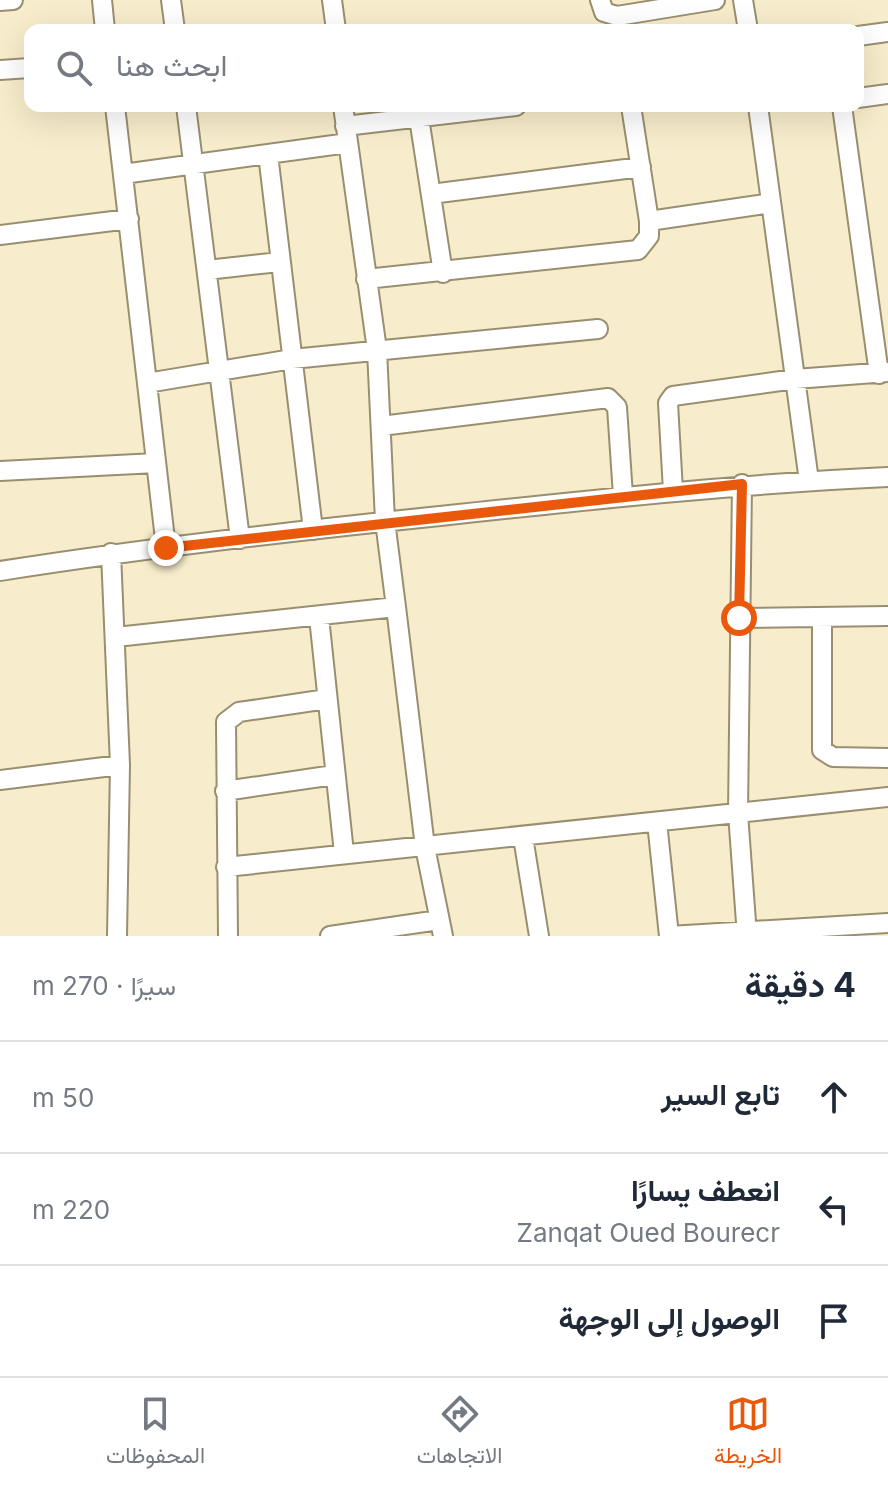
<!DOCTYPE html>
<html lang="ar">
<meta charset="utf-8">
<style>
body{margin:0;font-family:Inter,Vazirmatn,sans-serif;background:#f6f6f7;color:#1f2937;direction:rtl}
.stop{position:absolute;width:24px;height:24px;margin:-18px;border:6px solid #ea580c;border-radius:50%;background:#fff}
.stop.end{background:#ea580c;border-color:#fff;box-shadow:0 2px 8px #0008}
.list{margin:0;padding:0;list-style:none}
h2{display:flex;justify-content:space-between;align-items:center;height:104px;margin:0;padding:0 32px;font-size:34px}
h2 small{font-size:26px;font-weight:400;color:#747a83}
.list li{display:grid;grid-template-columns:52px 1fr auto;gap:24px;align-items:center;box-sizing:border-box;height:112px;padding:0 32px;border-top:2px solid #e0e1e3}
.list b{display:block;font-size:30px;white-space:nowrap}
.list p{margin:0;font-size:26px;white-space:nowrap;color:#747a83}
.list em{font-size:26px;font-style:normal;color:#747a83}
.icon{flex:none;width:44px;height:44px;fill:none;stroke:currentColor;stroke-width:2;stroke-linecap:round;stroke-linejoin:round}
.map{position:relative;flex:none;width:888px;height:936px;overflow:hidden;direction:ltr}
.search{position:absolute;background:#fff;box-shadow:0 8px 32px #0002;left:24px;right:24px;top:24px;height:88px;display:flex;align-items:center;gap:20px;box-sizing:border-box;padding:0 28px;border-radius:16px;color:#747a83;font-size:30px}
.sheet{height:440px;background:#fff}
nav{display:flex;justify-content:space-around;align-items:center;box-sizing:border-box;height:112px;border-top:2px solid #e0e1e3;background:#fff;font-size:22px;color:#747a83}
nav a{display:grid;justify-items:center;gap:4px}
nav .on{color:#ea580c}
.map>svg:first-child{display:block}
.lines{fill:none;stroke-linecap:round;stroke-linejoin:round}
.street-casing{stroke:#998f70;stroke-width:22}
.street{stroke:#fff;stroke-width:18}
.route{stroke:#ea580c;stroke-width:10}
</style>
<div class="map">
<svg width="888" height="936" viewBox="0 0 888 936">
<rect width="100%" height="100%" fill="#f7eccb"/>
<g class="lines">
<g class="street-casing">
<path id="street" d="M102,0L105,30
M171,0L175,30
M332,0L336,30
M600,0L604,12L617,16L715,0
M743,0L748,30
M0,1L13,0
M858,36L888,32
M0,70L30,68
M858,98L888,94
M115,106L166,548
M186,106L240,539
M343,106L377,350L385,521L396,607L425,847L443,936
M758,106L809,481
M842,106L879,374
M419,118L443,273
M345,126L516,106
M268,154L313,530
M123,174L348,143
M431,194L641,167
M649,221L771,203
M0,235L129,219
M207,270L279,262
M366,279L638,250L649,236V221L631,106
M147,383L292,359L598,329
M381,426L608,398L617,407L623,496
M0,471L156,463
M742,484L738,813L747,936
M673,491L668,403L673,396L795,379L888,372
M111,553L120,765L117,936
M0,571C146,548 293,531 440,516C589,500 738,484 888,477
M319,617L344,853
M822,617V750L833,757L888,758
M739,618L888,616
M116,637L396,607
M0,780L120,765
M225,791L334,775
M657,822L669,936
M523,837L539,936
M226,867L888,797
M228,936L226,722L239,712L327,699
M330,936L439,920
M669,936L888,923"/>
</g>
<use href="#street" class="street"/>
</g>
<g class="lines">
<path class="route" d="M166,548L742,484L739,618"/>
</g>
</svg>
<div class="stop" style="left:739px;top:618px"></div>
<div class="stop end" style="left:166px;top:548px"></div>
<div class="search"><svg class="icon" aria-label="search" viewBox="0 0 24 24"><circle cx="10" cy="10" r="6"/><path d="M15 15l6 6"/></svg>ابحث هنا</div>
</div>
<section class="sheet">
<h2>4 دقيقة<small>سيرًا · 270 m</small></h2>
<ul class="list">
<li><svg class="icon" aria-label="ahead" viewBox="0 0 24 24"><path d="M12 20V5M6 11l6-6 6 6"/></svg><div><b>تابع السير</b></div><em>50 m</em></li>
<li><svg class="icon" aria-label="left" viewBox="0 0 24 24"><path d="M17 20v-9H6M10 6l-5 5 5 5"/></svg><div><b>انعطف يسارًا</b><p>Zanqat Oued Bourecr</p></div><em>220 m</em></li>
<li><svg class="icon" aria-label="arrive" viewBox="0 0 24 24"><path d="M6 21V4h12l-3 4 3 4H6"/></svg><div><b>الوصول إلى الوجهة</b></div></li>
</ul>
</section>
<nav>
<a class="on"><svg class="icon" aria-label="map" viewBox="0 0 24 24"><path d="M3 6l6-2 6 2 6-2v14l-6 2-6-2-6 2zM9 4v14M15 6v14"/></svg>الخريطة</a>
<a><svg class="icon" aria-label="directions" viewBox="0 0 24 24"><path d="M12 3l9 9-9 9-9-9zM9 14v-3h6M13 9l2 2-2 2"/></svg>الاتجاهات</a>
<a><svg class="icon" aria-label="saved" viewBox="0 0 24 24"><path d="M7 4h10v16l-5-4-5 4z"/></svg>المحفوظات</a>
</nav>
